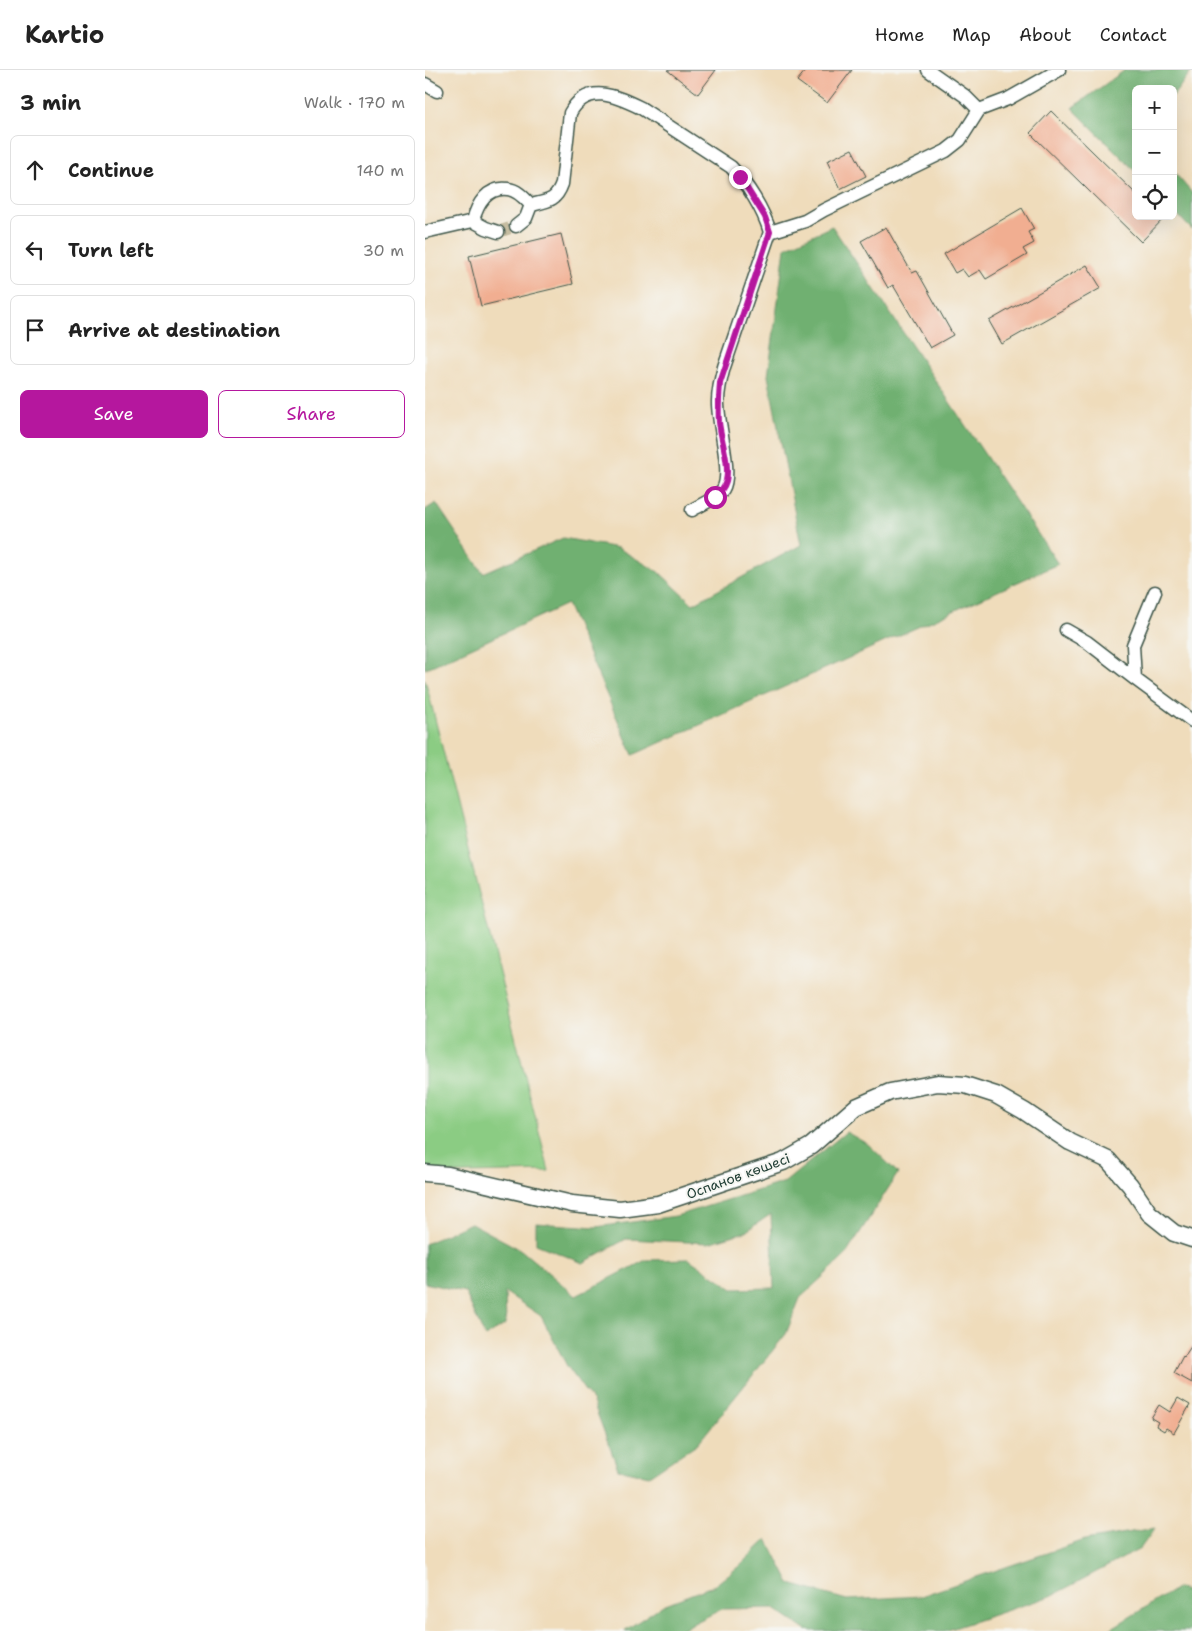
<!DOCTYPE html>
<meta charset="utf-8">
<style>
body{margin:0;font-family:"Shantell Sans",sans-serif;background:#f2f2f2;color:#222}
.controls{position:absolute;right:15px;top:15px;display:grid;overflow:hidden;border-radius:8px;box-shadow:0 5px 20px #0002}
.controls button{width:45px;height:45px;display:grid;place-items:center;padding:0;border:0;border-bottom:1px solid #e0e0e0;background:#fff;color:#222;font:25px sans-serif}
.stop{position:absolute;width:15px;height:15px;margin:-11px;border:4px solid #b5179e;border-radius:50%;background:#fff}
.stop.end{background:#b5179e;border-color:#fff;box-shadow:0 1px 5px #0008}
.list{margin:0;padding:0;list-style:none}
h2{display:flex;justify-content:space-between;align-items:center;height:65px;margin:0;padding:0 20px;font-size:21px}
h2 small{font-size:16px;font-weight:400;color:#767676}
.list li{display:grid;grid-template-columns:32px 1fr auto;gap:15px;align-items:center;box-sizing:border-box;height:70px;margin:0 10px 10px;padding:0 10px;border:1px solid #e0e0e0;border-radius:8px}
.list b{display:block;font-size:19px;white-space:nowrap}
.list em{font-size:16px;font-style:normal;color:#767676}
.actions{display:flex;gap:10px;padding:15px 20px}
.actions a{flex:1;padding:11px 0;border:1px solid #b5179e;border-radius:8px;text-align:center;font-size:18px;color:#b5179e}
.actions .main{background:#b5179e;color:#fff}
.icon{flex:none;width:28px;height:28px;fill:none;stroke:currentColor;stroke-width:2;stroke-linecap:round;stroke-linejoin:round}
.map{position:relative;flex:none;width:767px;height:1561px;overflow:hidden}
header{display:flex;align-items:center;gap:30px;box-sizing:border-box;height:70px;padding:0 25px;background:#fff;border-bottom:1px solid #e0e0e0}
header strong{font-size:24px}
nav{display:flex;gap:28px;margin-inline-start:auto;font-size:18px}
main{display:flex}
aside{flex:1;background:#fff}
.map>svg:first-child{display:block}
.green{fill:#8bcc83;stroke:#55845c}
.forest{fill:#70b071;stroke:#487652}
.building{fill:#f1ae91}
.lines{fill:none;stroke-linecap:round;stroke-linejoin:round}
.minor-tunnel{stroke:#c5bca0;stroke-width:12;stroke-dasharray:12 6;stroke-linecap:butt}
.minor-casing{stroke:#3e5548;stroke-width:15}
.tertiary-casing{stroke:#3e5548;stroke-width:19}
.minor{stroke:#fff;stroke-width:12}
.tertiary{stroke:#fff;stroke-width:16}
.route{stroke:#b5179e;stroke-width:6}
.labels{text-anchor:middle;stroke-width:4;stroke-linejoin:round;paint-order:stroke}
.street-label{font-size:14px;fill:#1f3d34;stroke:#f6f6f2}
</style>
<header>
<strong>Kartio</strong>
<nav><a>Home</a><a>Map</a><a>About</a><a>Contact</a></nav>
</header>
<main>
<aside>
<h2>3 min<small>Walk · 170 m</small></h2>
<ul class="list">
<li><svg class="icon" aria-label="ahead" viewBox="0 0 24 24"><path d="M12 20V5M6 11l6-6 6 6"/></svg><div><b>Continue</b></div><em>140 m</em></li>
<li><svg class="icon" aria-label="left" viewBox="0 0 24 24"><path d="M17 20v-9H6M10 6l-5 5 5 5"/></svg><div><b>Turn left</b></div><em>30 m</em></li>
<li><svg class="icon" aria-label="arrive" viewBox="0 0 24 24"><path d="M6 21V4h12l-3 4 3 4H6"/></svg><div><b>Arrive at destination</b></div></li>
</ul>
<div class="actions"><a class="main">Save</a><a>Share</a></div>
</aside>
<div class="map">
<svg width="767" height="1561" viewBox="0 0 767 1561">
<rect width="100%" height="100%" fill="#f6f6f2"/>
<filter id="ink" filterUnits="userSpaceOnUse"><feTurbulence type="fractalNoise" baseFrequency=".02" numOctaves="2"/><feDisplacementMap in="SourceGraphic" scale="10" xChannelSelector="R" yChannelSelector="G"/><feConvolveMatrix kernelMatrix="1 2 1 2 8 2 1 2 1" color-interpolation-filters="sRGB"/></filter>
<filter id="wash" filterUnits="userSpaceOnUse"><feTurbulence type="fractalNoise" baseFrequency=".0096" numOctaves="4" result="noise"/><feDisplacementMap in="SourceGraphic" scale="20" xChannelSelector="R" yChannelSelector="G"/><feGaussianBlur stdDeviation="1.12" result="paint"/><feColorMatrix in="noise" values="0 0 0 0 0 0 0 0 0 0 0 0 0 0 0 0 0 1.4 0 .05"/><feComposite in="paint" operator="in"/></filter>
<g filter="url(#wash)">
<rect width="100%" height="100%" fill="#efdcbb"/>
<path class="green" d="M0,609L124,1101L0,1104Z"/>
<path class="forest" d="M700,0H767L748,26V19H711V102L647,38Z
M748,101L767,123V160L748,140Z
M407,156L633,494L208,685L142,534L0,599V440L11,433L58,503L138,468L193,478L235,503L268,534L376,475L343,306L360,178Z
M421,1062L444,1075L473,1103L420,1186L375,1228L361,1264L273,1373L224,1406L193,1399L168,1332L142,1296L116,1246L80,1222L81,1254L60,1267L40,1222L0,1213V1174L46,1153L96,1180L151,1226L221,1190L264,1189L308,1219L349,1218L346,1144L320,1162L283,1173L201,1169L158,1193L111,1174V1153L171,1157L251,1146L360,1112Z
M730,1458L715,1479L626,1526L520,1561H388L381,1560L348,1538L297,1539L253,1561H199L238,1535L290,1515L313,1497L342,1469L365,1514L422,1530L496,1526L660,1470Z
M752,1518L767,1524V1561H682Z"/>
<g id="blocks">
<path class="building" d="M242,0H291L273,24Z
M381,0H427L402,33L372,11Z
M626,41L711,124V146H741L716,172L605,63Z
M427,79L441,106L415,119L402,91Z
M597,138L609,159L603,162L609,173L598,179L602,185L561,209L555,200L543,207L537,199L530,203L519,184Z
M461,157L487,203L492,201L528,265L505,278L468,215L463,218L436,171Z
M136,164L148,214L56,236L44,186Z
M662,195L676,218L577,274L564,251Z
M767,1275V1313L749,1303L758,1286L759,1287Z
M753,1328L765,1335L749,1363L741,1358L739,1361L731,1356L733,1352L726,1348L734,1335L745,1342Z"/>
</g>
</g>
<g filter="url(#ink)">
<use href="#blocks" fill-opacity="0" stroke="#3e5548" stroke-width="1"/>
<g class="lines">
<path class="minor-tunnel" d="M73,162L91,156"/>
<g class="minor-casing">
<path id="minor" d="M503,0L540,26L554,40L583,29L634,0
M0,14L12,21
M106,135C123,131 131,131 137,114L145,43C162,12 191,26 216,38L306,97C323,115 338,139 345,162L299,297C296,308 293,320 293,331C292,353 308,402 298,419C291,429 277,434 267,440
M48,151C52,134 63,116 83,119C93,120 100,129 106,135
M91,156L101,148L106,135
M0,162L48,151L61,158L73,162
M345,162L380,151L399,140L521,81L535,70L554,40
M730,522L708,575L710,609L767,651
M641,560L662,572L710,609"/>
</g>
<g class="tertiary-casing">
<path id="tertiary" d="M0,1103L23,1105L147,1134L195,1139L233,1134L358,1092L386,1076L431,1037L465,1022L513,1013L540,1015L571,1025L599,1041L645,1072L683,1090L705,1115L724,1143L749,1163L767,1169"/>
</g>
<use href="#minor" class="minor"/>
<use href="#tertiary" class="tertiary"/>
</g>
</g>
<g class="lines" filter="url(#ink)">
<path class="route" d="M290,427C295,422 299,418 301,411C305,393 296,371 294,352C293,339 294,327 295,313L345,162L340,147L315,107"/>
</g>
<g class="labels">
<g class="street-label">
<text transform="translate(313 1106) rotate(-20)" y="5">Оспанов көшесі</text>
</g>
</g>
</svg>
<div class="controls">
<button>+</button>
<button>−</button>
<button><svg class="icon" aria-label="locate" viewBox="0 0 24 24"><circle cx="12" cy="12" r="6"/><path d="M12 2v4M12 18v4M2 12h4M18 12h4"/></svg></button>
</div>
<div class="stop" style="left:290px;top:427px"></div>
<div class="stop end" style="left:315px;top:107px"></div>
</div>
</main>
